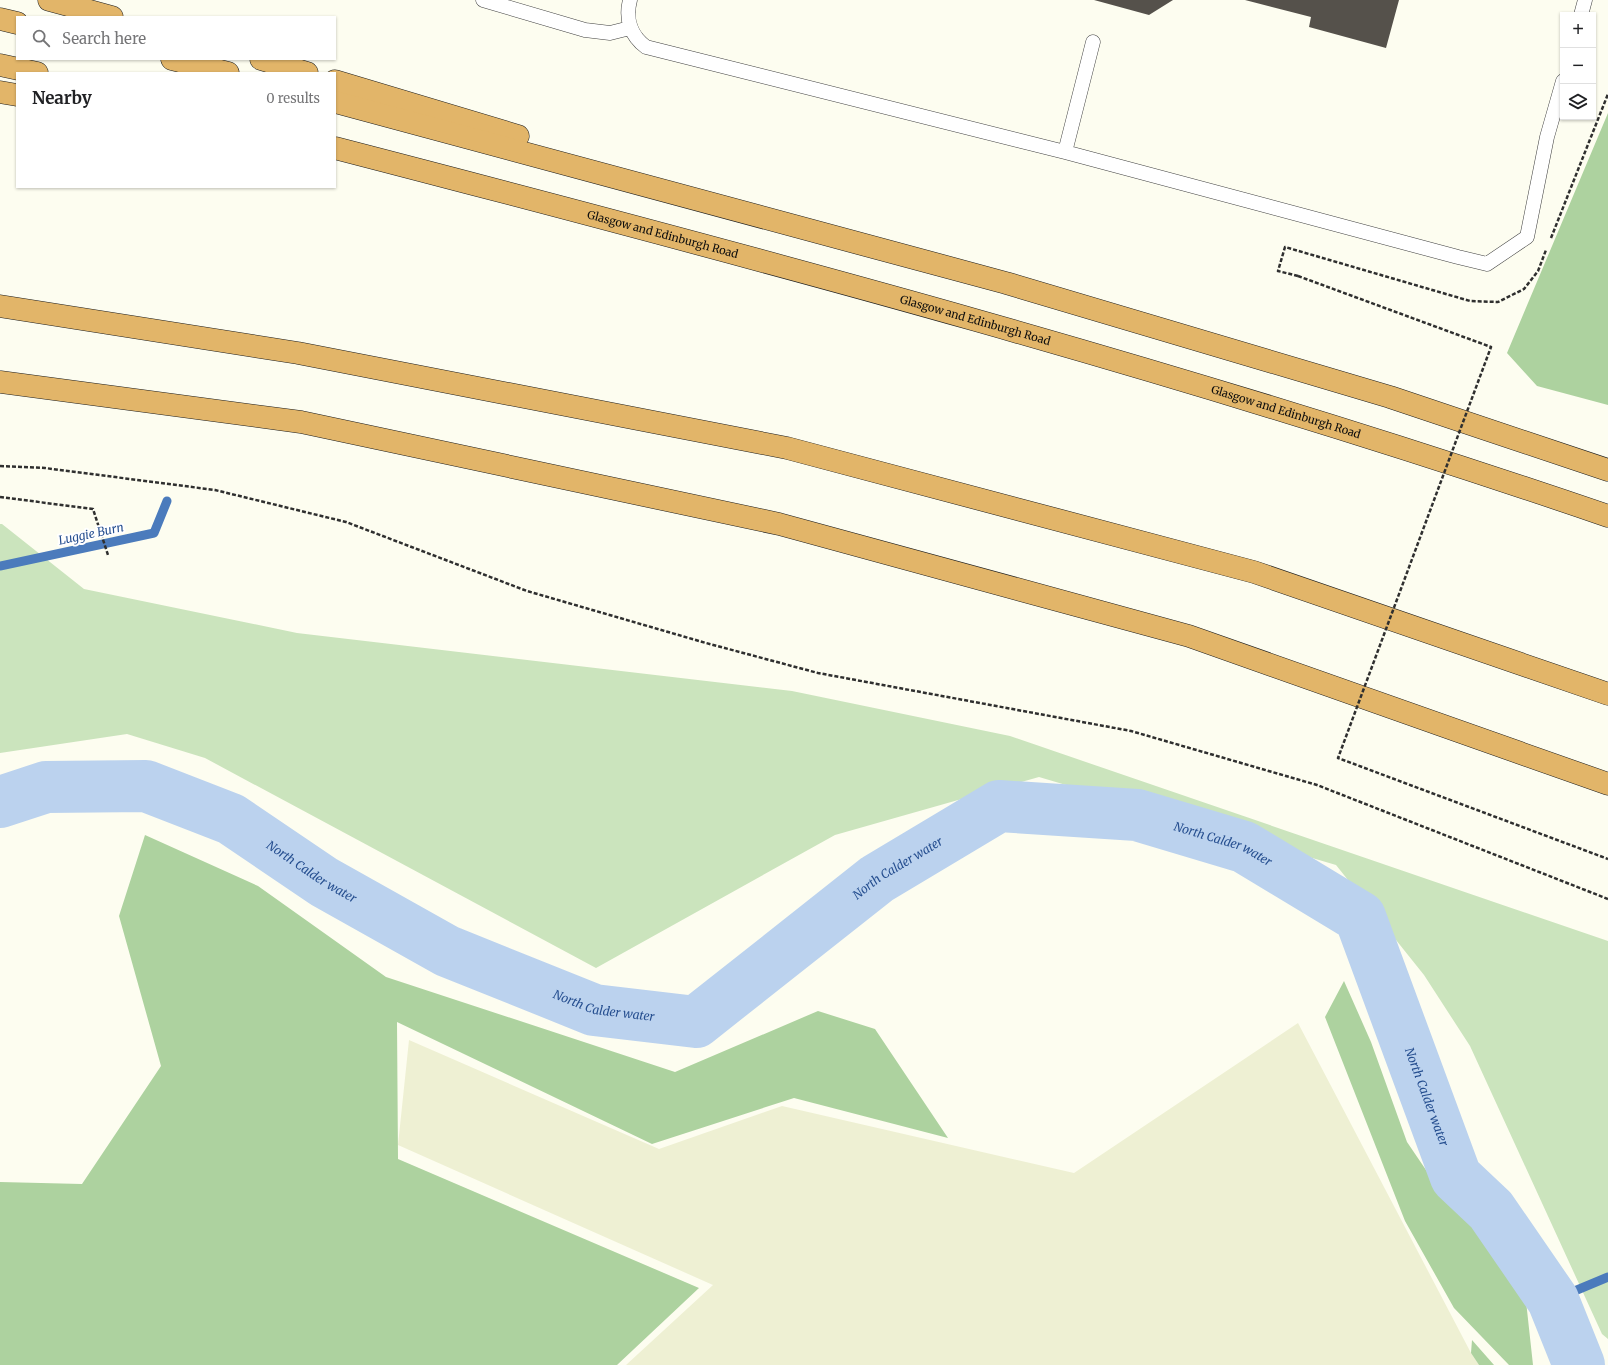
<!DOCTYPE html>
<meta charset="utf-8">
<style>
body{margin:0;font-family:Merriweather,serif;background:#f6f6f6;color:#202124}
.controls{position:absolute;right:12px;top:12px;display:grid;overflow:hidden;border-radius:0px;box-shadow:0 1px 3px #0004}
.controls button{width:36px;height:36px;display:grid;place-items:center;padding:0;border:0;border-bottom:1px solid #e0e0e0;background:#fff;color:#202124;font:20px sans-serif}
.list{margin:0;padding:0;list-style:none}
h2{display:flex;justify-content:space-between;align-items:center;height:52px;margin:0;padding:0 16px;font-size:17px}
h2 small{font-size:13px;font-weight:400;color:#757577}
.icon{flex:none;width:22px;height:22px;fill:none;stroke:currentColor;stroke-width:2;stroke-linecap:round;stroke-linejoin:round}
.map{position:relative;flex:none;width:1608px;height:1365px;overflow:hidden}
.search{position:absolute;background:#fff;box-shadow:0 1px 3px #0004;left:16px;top:16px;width:320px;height:44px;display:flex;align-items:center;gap:10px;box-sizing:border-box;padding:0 14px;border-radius:0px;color:#757577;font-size:15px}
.panel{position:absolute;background:#fff;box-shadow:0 1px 3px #0004;left:16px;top:72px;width:320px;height:116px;border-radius:0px}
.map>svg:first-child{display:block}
.farmland{fill:#eef0d3}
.green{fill:#cbe4bd}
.forest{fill:#add29f}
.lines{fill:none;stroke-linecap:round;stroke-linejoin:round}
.stream{stroke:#4b7bbc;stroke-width:9}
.river{stroke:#bbd2ee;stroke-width:52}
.building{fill:#55514b}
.lane-casing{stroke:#404040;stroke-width:15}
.highway-casing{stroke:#1e1e1e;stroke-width:23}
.path{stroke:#2f2f2f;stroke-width:2.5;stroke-dasharray:4 2;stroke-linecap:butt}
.lane{stroke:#fff;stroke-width:14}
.highway{stroke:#e2b569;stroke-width:22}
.path-bridge{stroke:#2f2f2f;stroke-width:2.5;stroke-dasharray:4 2;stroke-linecap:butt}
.labels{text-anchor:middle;stroke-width:4;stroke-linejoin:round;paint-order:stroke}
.street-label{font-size:11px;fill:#0d0d0d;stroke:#fff}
.water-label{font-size:12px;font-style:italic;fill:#264f90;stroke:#fff}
</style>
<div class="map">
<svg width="1608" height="1365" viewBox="0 0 1608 1365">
<rect width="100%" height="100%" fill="#fdfdf0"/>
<path class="farmland" d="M1298,1023L1471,1353L1479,1365H626L713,1285L398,1145L409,1040L659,1149L782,1106L1074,1173Z"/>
<path class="green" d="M0,524H2L84,589L297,633L792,691L1010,736L1608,941V1339L1602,1334L1470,1046L1424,975L1336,865L1039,777L835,835L596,968L205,758L127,734L0,753Z"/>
<path class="forest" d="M1608,113V405L1537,386L1507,353Z
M145,835L258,886L386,977L675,1072L818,1011L875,1029L948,1138L794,1098L652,1144L397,1022L398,1159L699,1288L617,1365H0V1182L82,1184L161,1066L119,916Z
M1344,981L1371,1042L1407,1142L1445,1198L1472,1225L1498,1243L1526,1301L1533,1365H1509L1454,1308L1405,1221L1325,1017Z
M1472,1340L1494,1365H1479L1471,1353Z"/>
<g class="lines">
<path class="stream" d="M0,566L154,533L167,501
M1553,1300L1608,1277"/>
<path class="river" id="s1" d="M0,802L46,787L146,786L231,819L324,882L447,951L594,1010L696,1022L877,879L999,806L1137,815L1244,847L1360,917L1456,1177L1491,1210L1553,1300L1579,1365"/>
</g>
<path class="building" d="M1094,0H1173L1149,15Z
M1245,0H1399L1386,48L1309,27L1311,17Z"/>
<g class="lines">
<g class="lane-casing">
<path id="lane" d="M483,0L585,30L610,33L630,28
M630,0C625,19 631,36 646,47L1065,152L1458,257L1487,264L1527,237L1547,137L1563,81
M1581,15L1585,0
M1065,152L1093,42"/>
</g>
<g class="highway-casing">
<g id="highway">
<path d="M49,0L112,17"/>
<path d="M0,19L17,23"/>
<path d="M172,59L228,73"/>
<path d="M261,59L307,73"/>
<path d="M0,65L37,73"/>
<path d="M335,81L518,136"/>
<path d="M0,92L17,95"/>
<path d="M335,102L1006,283L1390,397L1608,470"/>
<path id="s2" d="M335,148C763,259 1190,373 1608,516"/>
<path d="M0,306L298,353L787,448L1254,572L1608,694"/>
<path d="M0,382L301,422L779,524L1189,636L1608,784"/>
</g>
</g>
<path class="path" d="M1551,238L1608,94
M1298,276L1278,271L1285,247L1470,301L1498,302L1524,289L1538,271L1546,250
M0,466L45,468L215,490L346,522L527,591L706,643L818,673L1131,731L1317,785L1608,899
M0,497L93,509L108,555"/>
<use href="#lane" class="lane"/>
<use href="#highway" class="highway"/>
<path class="path-bridge" d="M1298,276L1491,347L1338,758L1608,859"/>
</g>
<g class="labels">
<g class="street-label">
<text dy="4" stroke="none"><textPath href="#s2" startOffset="339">Glasgow and Edinburgh Road</textPath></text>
<text dy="4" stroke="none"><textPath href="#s2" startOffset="663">Glasgow and Edinburgh Road</textPath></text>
<text dy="4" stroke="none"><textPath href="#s2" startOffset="987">Glasgow and Edinburgh Road</textPath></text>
</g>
<g class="water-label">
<text transform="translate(91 534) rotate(-12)" y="4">Luggie Burn</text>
<text dy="4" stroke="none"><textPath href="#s1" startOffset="1356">North Calder water</textPath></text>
<text dy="4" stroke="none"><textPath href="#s1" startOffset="1008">North Calder water</textPath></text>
<text dy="4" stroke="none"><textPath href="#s1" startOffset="336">North Calder water</textPath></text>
<text dy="4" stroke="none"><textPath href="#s1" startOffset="660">North Calder water</textPath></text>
<text dy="4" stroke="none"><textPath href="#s1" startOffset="1704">North Calder water</textPath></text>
</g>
</g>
</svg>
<div class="controls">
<button>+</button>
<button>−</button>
<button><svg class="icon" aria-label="layers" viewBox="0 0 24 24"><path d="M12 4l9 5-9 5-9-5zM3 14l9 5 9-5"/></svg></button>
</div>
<div class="search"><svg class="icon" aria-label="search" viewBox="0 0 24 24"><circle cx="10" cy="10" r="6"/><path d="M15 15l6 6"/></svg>Search here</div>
<section class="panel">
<h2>Nearby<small>0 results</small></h2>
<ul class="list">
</ul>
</section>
</div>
